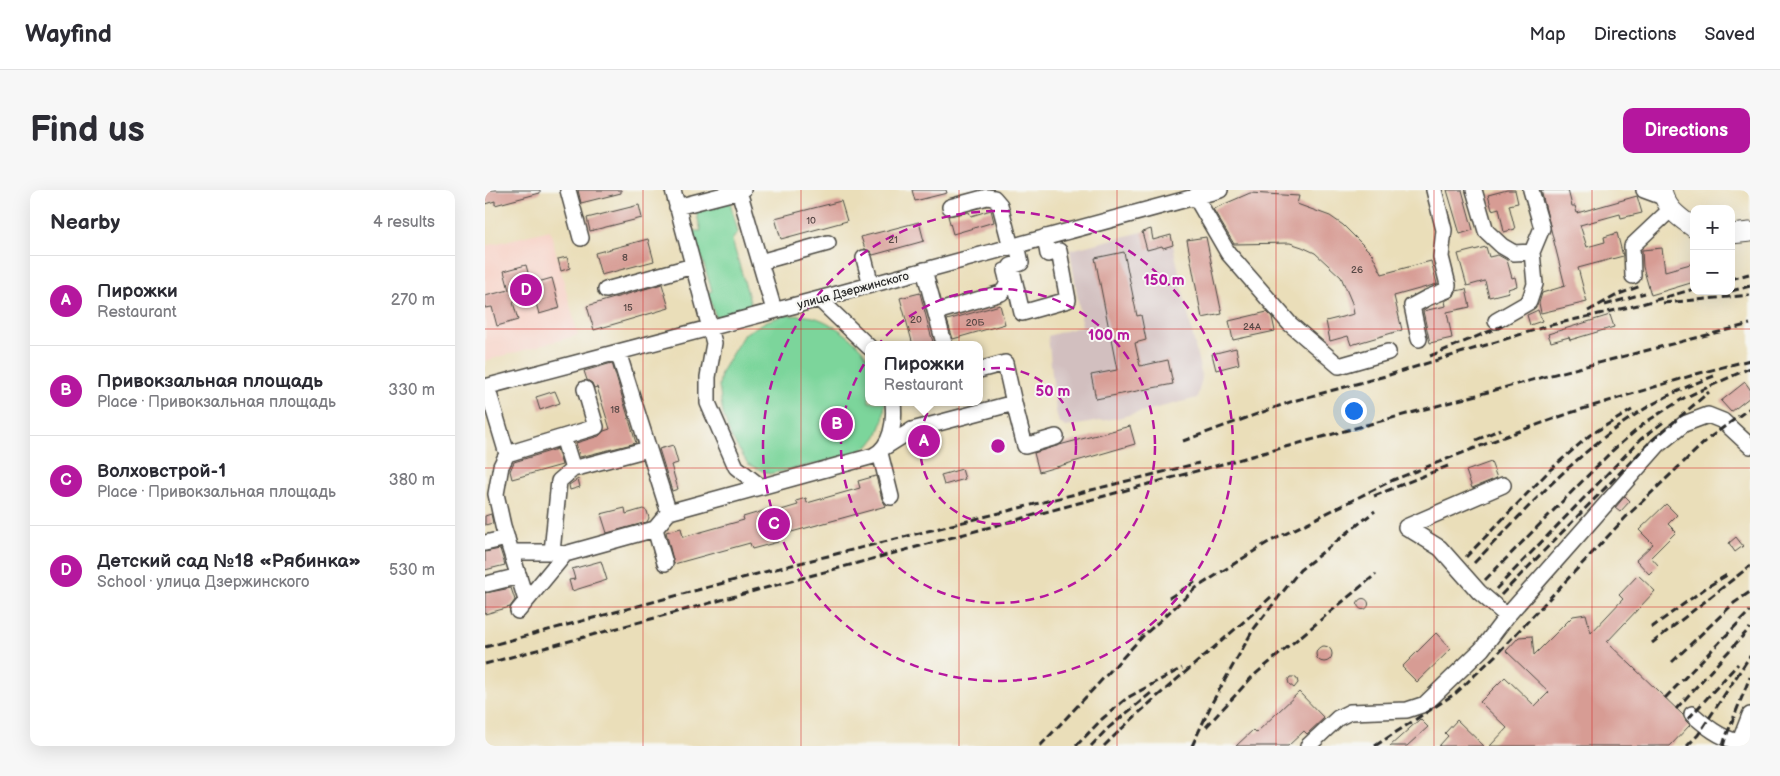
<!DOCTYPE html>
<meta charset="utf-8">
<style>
body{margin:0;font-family:"Balsamiq Sans",sans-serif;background:#f7f7f7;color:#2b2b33}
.controls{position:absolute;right:15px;top:15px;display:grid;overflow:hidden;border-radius:10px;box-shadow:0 5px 20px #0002}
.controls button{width:45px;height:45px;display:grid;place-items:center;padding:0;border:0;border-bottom:1px solid #e1e1e2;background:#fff;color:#2b2b33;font:25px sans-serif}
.you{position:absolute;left:868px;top:220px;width:18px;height:18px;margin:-12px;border:4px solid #fff;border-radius:50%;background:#1a73e8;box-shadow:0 0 0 8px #1a73e833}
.badge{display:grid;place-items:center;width:32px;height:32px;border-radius:50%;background:#b5179e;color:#fff;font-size:16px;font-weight:700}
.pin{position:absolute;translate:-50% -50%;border:2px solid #fff;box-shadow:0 1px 5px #0006}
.popup{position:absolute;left:380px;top:151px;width:118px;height:65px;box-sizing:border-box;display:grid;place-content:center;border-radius:10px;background:#fff;filter:drop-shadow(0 1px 4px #0005);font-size:16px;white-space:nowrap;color:#7c7c81}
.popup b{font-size:19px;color:#2b2b33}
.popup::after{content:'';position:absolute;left:50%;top:100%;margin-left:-10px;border:10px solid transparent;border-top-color:#fff}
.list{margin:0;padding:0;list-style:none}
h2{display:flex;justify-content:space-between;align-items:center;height:65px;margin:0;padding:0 20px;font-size:21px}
h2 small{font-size:16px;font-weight:400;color:#7c7c81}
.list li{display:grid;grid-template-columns:32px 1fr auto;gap:15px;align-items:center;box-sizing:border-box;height:90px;padding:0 20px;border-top:1px solid #e1e1e2}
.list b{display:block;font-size:19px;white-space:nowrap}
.list p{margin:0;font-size:16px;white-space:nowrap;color:#7c7c81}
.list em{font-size:16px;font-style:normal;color:#7c7c81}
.map{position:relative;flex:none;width:1265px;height:556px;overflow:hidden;border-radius:10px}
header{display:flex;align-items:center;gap:30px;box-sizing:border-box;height:70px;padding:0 25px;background:#fff;border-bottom:1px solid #e1e1e2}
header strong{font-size:24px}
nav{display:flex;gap:28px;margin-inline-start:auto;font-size:18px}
.intro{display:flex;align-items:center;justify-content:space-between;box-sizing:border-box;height:120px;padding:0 30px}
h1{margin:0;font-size:35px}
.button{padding:12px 22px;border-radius:10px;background:#b5179e;color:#fff;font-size:18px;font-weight:700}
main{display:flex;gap:30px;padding:0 30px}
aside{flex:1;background:#fff;border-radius:10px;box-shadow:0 5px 20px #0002}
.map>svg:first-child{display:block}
.built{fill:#f7d1c6}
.industrial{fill:#d2bfbf}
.green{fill:#7cd59b;stroke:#548063}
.building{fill:#d79c94}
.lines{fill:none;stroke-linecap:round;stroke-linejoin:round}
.minor-casing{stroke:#484640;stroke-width:18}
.major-casing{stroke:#484640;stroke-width:21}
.minor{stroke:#fff;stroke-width:15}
.major{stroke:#fff;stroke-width:19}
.rail{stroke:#2b2b2b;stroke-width:3;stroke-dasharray:8 4;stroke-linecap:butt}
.grid{fill:none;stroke:#d62828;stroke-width:1;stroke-opacity:0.55}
.ring{fill:none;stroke:#b5179e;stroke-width:2.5;stroke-dasharray:9 6}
.labels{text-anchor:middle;stroke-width:4;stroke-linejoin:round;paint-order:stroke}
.number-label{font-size:10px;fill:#564745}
.street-label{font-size:12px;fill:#2b2b2b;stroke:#f6f6f2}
.centre{fill:#b5179e;stroke:#f6f6f2;stroke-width:2.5}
.ring-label{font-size:15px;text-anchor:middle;font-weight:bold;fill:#b5179e;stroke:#f6f6f2;stroke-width:4;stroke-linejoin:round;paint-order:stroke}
</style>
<header>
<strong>Wayfind</strong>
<nav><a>Map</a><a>Directions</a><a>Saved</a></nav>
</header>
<div class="intro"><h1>Find us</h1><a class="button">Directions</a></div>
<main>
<aside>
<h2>Nearby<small>4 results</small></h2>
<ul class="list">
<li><span class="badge">A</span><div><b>Пирожки</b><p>Restaurant</p></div><em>270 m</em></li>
<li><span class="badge">B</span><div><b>Привокзальная площадь</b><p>Place · Привокзальная площадь</p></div><em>330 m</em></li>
<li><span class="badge">C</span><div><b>Волховстрой-1</b><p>Place · Привокзальная площадь</p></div><em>380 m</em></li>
<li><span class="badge">D</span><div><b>Детский сад №18 «Рябинка»</b><p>School · улица Дзержинского</p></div><em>530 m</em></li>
</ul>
</aside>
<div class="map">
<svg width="1265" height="556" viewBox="0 0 1265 556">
<rect width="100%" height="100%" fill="#f6f6f2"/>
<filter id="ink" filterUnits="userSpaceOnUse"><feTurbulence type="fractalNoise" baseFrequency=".02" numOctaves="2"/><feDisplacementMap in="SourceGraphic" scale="10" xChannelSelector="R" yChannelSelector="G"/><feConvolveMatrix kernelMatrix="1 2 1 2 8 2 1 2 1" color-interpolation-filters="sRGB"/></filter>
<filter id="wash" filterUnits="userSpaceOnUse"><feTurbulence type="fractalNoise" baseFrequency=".0096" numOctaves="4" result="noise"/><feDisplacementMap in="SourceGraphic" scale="20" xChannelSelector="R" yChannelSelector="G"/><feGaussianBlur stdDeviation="1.12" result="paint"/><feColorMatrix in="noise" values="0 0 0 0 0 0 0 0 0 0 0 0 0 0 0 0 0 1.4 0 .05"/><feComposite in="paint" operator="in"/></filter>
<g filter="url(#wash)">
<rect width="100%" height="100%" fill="#eadeb9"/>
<path class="built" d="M65,40L93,145L0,171V56Z"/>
<path class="industrial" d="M657,42L660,52L685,46L688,55L717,188L712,208L632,228L581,237L574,233L571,221L563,146L597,136L585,60Z"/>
<path class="green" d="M245,12L253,42L247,50L267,118L231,128L223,103L227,101L214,59H208L204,41H216L211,21Z
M301,125C310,126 320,125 328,127C345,131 381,155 384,173C386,185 384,200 384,212H400L398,231L392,246L385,255L372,262L331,274L284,284L263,274L246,247L238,224L234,196L236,182L259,144L282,131Z"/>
<g id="blocks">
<path class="building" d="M0,0H55V3L10,15V11L0,14Z
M93,0H136V3L96,13Z
M427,0H461L462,3L430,11Z
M962,0H977L988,40L975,44Z
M1022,0H1030L1033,13L1024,15L1030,39L1019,42L1014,18L1007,20L1003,5Z
M1056,0H1083L1087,16H1090L1092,23L1152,6L1157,23L1136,28L1135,24L1095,35L1102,57L1120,52L1119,47L1132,43L1138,66L1093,78L1102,112L1056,123L1054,113L1057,103L1080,96Z
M765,3L814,6L812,14L845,26L858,35L887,64L897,84L946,71L952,94L909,106L917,140L866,155L863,146L845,151L841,131L869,124L867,113L856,87L830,63L817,57L805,53L749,54L728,19Z
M356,11L362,31L296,49L290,28Z
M154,15L157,28L105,41L102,28Z
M506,20L509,32L468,44L463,26L484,22L486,26Z
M434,32L439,51L388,65L385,61L380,59L376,47Z
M666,39L668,50L686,45L688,55L678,58L677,56L662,60L657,42Z
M721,47L737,124L717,128L702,50Z
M163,49L169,71L116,85L110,63Z
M1001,57L1004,67L1013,65L1022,70L1027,88L1030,87L1032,96L1023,99L1024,102L1004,107L1000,91L982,96L973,64Z
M1177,58L1180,81L1209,73V92L1166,105L1158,77L1157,60Z
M639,62L652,126L656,125L661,150L650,153L655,176L683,170L688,194L611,209L606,185L632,180L610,68Z
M82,67L85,78L76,81L73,69Z
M41,75L46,94L67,88L75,118L54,124L49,106L28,112L33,130L12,136L7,117L0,118V106L24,100L19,81Z
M177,94L184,118L109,140L102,116Z
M981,99L985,117L962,122L967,148L945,153L938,121L961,116L960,111L969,106L971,101Z
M435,103L445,142L449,155H428L415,108Z
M515,115L520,134L468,149L462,130Z
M1053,120L1057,131L1045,135L1042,125Z
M782,122L787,127L790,141L748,150L744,131Z
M1125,125L1129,137L1085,150L1084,147L1066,152L1063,144Z
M751,158L754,174L731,180L727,164Z
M127,173L151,253L95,267L91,253L114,246L119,241L125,239L112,197L109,198L107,193L102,190L99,181Z
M1260,192L1265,199V207L1246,222L1236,211Z
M70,201L75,213L55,220L51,207Z
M645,236L650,254L554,282L549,263L578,254Z
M188,255L193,273L186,275L193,299L187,301L174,259Z
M72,259L77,275L27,289L25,281L29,272Z
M1006,272L1012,288L987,298L981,281Z
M477,279L480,289L459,295L456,285Z
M391,286L397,309L401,316L292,346L293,352L267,359L265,353L189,374L181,342L196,338L198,347L259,330L258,327L285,319L286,323L313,315L311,311L321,308L322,313L375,298L373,291Z
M93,289L95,297L85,300L84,295Z
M1140,306L1145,311L1135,322L1130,318Z
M1181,314L1192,325L1183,334L1191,342L1166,367L1173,375L1164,384L1151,370L1168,354L1154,340Z
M140,318L141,324L158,319L162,321L164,328L162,332L122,343L116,324Z
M6,324L8,333L0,335V326Z
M1251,347L1258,356L1250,362L1244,353Z
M15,359L20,375L0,380V362Z
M116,371L122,390L87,401L84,390L90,389L87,379Z
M1153,385L1170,401L1122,452L1198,525L1201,531L1205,535L1185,556H1005L1022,538L995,512L1020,487L1050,516L1064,502L1021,461L1034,447L1047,446L1049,465L1088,426L1101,424L1106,443L1138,409L1134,405Z
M26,398L30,410L25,417L0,424V403Z
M872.5 414a5.5 5.5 0 1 1 11 0a5.5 5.5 0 1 1-11 0Z
M951,443L966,459L932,492L917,477Z
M831 464a8 8 0 1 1 16 0a8 8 0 1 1-16 0Z
M805,487H809L812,489L813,493L809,498L804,494L803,490Z
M814,502L839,528L822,544L819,541L803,556H751L768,540L771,543Z
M935,529L943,537L922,556H905Z
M972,530L999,556H954L963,546L960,543Z"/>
</g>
</g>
<g filter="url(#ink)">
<use href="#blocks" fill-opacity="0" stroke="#484640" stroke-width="1"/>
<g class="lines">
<g class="minor-casing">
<path id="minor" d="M83,0L96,48
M188,0L229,153L223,187V213L251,277L276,297
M989,0L1001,41L1017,56L1029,63L1047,62
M1159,0L1178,7
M254,1L289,120
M710,6L743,63L805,134L854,176L903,162
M192,17L258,0
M465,17L502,7L509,8L515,15L526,57
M532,55L536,73L526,76L537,123L583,110L574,61L563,64L560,47
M379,68L386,95
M275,72L343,53
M439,80L459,153
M1148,86L1147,56L1185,20
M121,100L208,76
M334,109L384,157
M451,122L516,103C524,96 523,91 520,81
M1011,131L1044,112L1050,94L1047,62L1057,38L1046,0
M934,149L927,116L942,108L962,100L963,95L956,67L959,40L949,0
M133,162L184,323
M0,197L334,109L735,0
M2,197L22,264L111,237L100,199
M529,213L540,256L571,247
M78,247L88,279L163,259
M400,257L427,240L529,213L520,173L494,180
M395,263L406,307
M22,264L16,276L11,304L18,336L41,410
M1018,295L921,337L955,358L994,402L1022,426
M170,339L180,373
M0,353L22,348
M27,362H67L80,364L170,339L184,322L388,266C407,257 410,231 408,212
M67,362L74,291L88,279
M2,394L34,386
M33,421L80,364
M1207,524C1222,537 1234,547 1253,552
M823,556L853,528L865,522L922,520L940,514L997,459L1022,426L1173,255L1199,234L1223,225L1238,231L1265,256
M1253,556L1265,525"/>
</g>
<g class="major-casing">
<path id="major" d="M1177,0C1181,19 1194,27 1209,38
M1246,44L1265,42"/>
</g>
<use href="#minor" class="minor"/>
<use href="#major" class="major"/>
<path class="rail" d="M1246,89L1264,84
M1246,101L1265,96
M1178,113L1265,105
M1120,115L1160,103
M1103,121L1134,104L1156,96
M945,166L1017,136
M991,250L1016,239
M698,251L808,211L904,185L1066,135L1153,115L1209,99
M889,306L963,276
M981,367L1066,279L1105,245L1147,220
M989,373C1040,321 1089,265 1150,225C1174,209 1202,196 1229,186
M1000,390L1127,261L1161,232L1199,208L1265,178
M1011,399L1156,249L1180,231
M1016,405L1163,254L1224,202
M684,408L710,392
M1166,438L1222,397L1242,385
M1167,453L1265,376
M0,457L287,380L714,273
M1187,472L1249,413L1265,402
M0,474L1062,186L1265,134
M1180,508L1265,421
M1191,519L1265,438
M1203,529L1253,474
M721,537L768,486L891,384
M555,556L658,446L711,398L782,353L908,290L1021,246L1088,222L1215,183L1265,170
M591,556L617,529L642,508L697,478
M606,556L622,539L666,503
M619,556C673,502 734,456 789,404
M707,556L728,511L768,440L815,380L890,321
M890,556L971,503L1011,465L1142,326L1224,248L1265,218
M1202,556L1213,545L1265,466
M1238,556L1240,549L1265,487"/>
</g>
</g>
<path class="grid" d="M158,0V556M316,0V556M474,0V556M632,0V556M791,0V556M949,0V556M1107,0V556M0,139H1265M0,278H1265M0,417H1265"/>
<g class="ring">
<circle cx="513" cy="256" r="78"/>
<circle cx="513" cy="256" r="157"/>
<circle cx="513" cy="256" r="235"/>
</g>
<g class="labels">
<g class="number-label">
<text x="326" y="34">10</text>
<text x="408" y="53">21</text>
<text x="140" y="71">8</text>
<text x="872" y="83">26</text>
<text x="143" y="121">15</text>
<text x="431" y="133">20</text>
<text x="490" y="136">20Б</text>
<text x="767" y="140">24А</text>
<text x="130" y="223">18</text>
</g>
<g class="street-label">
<text transform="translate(368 100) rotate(-15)" y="4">улица Дзержинского</text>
</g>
</g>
<circle cx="513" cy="256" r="8" class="centre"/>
<g class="ring-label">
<text x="679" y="95">150 m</text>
<text x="624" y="150">100 m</text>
<text x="568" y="206">50 m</text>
</g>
</svg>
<div class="controls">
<button>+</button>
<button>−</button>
</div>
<div class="you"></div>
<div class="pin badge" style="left:439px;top:251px">A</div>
<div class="popup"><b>Пирожки</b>Restaurant</div>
<div class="pin badge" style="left:352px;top:234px">B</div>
<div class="pin badge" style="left:289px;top:334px">C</div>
<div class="pin badge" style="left:41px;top:100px">D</div>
</div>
</main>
